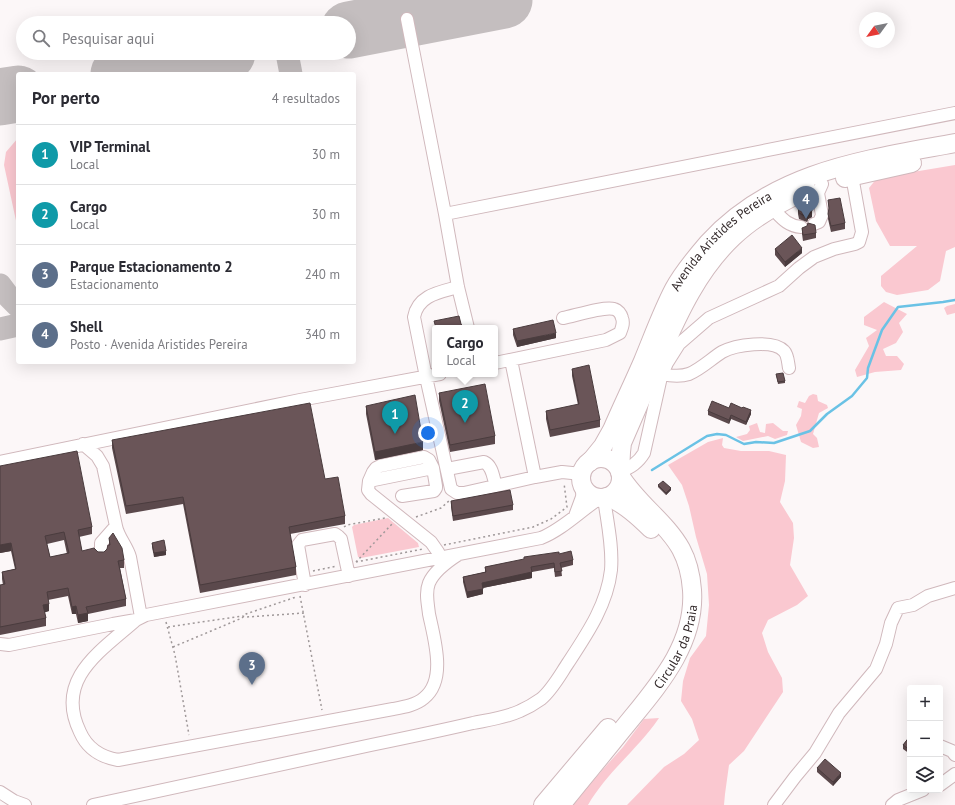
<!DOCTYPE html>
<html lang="pt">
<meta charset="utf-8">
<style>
body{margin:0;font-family:"PT Sans",sans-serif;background:#f2f2f3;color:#2b2b33}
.controls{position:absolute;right:12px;bottom:12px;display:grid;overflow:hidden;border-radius:4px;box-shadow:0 4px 16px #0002}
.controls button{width:36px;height:36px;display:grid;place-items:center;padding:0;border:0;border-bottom:1px solid #e1e1e2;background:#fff;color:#2b2b33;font:20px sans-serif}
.compass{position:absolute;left:859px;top:12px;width:36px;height:36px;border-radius:50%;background:#fff;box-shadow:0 4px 16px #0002;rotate:237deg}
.you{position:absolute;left:428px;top:433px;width:14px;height:14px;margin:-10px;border:3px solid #fff;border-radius:50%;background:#1a73e8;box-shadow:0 0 0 6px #1a73e833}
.badge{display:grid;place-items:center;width:26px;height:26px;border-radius:50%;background:#db2777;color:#fff;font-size:13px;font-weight:700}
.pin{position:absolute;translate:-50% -33px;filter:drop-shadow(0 1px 2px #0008)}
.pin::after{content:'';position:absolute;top:21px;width:14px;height:12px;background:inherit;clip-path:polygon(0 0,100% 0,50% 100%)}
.popup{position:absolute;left:432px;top:325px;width:66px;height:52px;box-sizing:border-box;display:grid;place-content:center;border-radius:4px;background:#fff;filter:drop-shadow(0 1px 3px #0005);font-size:13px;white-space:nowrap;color:#7c7c81}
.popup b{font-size:15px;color:#2b2b33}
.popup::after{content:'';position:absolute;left:50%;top:100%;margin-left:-8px;border:8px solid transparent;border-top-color:#fff}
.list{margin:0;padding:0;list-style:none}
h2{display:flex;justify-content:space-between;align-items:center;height:52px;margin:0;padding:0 16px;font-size:17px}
h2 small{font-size:13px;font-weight:400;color:#7c7c81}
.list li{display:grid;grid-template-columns:26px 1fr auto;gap:12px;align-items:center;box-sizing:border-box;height:60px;padding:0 16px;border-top:1px solid #e1e1e2}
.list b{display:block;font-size:15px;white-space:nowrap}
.list p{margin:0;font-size:13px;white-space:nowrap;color:#7c7c81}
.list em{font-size:13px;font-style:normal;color:#7c7c81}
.icon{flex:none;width:22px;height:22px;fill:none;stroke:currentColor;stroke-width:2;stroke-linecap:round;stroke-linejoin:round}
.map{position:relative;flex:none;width:955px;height:805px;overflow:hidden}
.search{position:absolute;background:#fff;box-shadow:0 4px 16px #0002;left:16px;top:16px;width:340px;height:44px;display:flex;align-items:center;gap:10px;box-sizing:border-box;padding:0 14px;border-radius:22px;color:#7c7c81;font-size:15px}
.panel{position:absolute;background:#fff;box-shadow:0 4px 16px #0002;left:16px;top:72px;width:340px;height:292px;border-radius:4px}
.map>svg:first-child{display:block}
.green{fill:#fac8d0}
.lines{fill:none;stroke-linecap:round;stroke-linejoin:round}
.stream{stroke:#6ac2e5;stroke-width:2.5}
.taxiway{stroke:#c4bebf;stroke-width:23}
.runway{stroke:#c4bebf;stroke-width:57}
.minor-casing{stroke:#d0b8bc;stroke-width:14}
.highway-casing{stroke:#d0b8bc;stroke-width:20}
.path{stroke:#9f9899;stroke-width:1.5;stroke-dasharray:2 3;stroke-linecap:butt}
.minor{stroke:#fff;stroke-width:12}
.highway{stroke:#fff;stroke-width:18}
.wall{fill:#5b494c;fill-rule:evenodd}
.shaded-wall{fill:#4a3c3e}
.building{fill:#6a5558;stroke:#4a3c3e;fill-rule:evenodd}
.labels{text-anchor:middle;stroke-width:4;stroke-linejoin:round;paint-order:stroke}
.street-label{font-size:13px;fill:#332a2b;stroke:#fff}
</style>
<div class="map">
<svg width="955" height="805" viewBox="0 0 955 805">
<rect width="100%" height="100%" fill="#fcf7f8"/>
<path class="green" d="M18,138V230L4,165L6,152Z
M955,165V247L946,251L940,281L928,290L897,295L886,292L881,286V276L917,246H890L876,221L869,188L877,178Z
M884,302L907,314L899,323L903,332L896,343L883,349L886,356H897L904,364L901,370L875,372L857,377L855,370L869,346L866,338L877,330L864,325V317Z
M955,304V313L947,315L944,308L947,306Z
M813,394L817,395L818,401L827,405L828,408L819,413L813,434L817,438L819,447L813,448L801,442L796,425L801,416L802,409L797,407L799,401L805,403L809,396Z
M757,423L760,432L765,433L766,424L773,423L783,431H788L787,435L775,439L768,436L743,441L736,437L747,434L750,430L749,426Z
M723,438L722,445L724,448L741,451H769L786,455L785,481L780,502L793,523L794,538L790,565L808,596L797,605L768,620L762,633L768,652L782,678L783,692L744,751L729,765L725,794L724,805H627L664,767L684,754L699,740L692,719L681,701L683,681L690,658L706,636L709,605L707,574L696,537L689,506L682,485L668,465L708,442Z
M388,518L418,543L419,547L361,558L358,557L352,527L354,525Z
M659,718C638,749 607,772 588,805H571L623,747L644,719Z"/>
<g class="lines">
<path class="stream" d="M652,470L707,436L717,434L726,435L744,444L756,442L774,443L810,431L827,414L852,396L867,378L868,368L882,330L898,307L943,302L955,300"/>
<path class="taxiway" d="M287,53L291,74
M0,285L9,297L18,306
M0,329L18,325"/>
<path class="runway" d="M349,30L504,0
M119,74L227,53
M0,97L18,94"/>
<g class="minor-casing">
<path id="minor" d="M407,19L445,214L955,113
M772,208C781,217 787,226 801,227
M445,214L458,287L468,328
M814,224L819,222L822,215L818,193L822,184
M458,287C440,292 418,295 414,317L426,377L451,489L457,493H464L535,477L562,472L582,474
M511,360L535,477
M495,363L606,340L620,333C622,328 624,323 622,318C621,314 618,310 614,309C604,306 574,316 563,318
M662,374C671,376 680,377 689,374C701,369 711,359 722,352C735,345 773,339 784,351C788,355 788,363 789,368
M83,444L97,456L103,466L116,526
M0,462L300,400L440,374
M447,469L484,462C493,466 493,478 496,486
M620,472C631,467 638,463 644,453L661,377L667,363L679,344L709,318L779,286L799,268L814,257L834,249L855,244L859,242L862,232L852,176
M369,481L433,468L429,460L424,457L380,466L376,468L373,472L369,481L368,490L371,494L431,542L438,552L440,558
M402,496L434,491L436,488V486L433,468
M575,516L582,497L583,484
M101,553V543L116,526C118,537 127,546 130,557L141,617
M459,554C448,561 434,571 429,583C425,593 428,604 429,614C434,638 447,680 424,698C416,705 404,707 393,709L118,760C101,757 87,748 80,732C54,679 101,651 136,620L146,615L541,538C563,529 580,511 600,498
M305,585L298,545L302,540L335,534L338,536L341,539L349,576
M0,644L9,645L113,624L136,620
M940,746L952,751L955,755
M940,785L955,774
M0,792L14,801L25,805
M93,805L371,745C405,738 439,731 473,723C488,720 505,718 520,711C527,708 534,704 541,699C552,690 560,675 568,663C587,634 607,605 611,570C613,546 607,521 604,498
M774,805L795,777L815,753L839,713L876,669L886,644L891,623L898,608L913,605L928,596L955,588
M892,805L898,800L923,790"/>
</g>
<g class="highway-casing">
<g id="highway">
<path d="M845,178L912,163"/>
<circle cx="601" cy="478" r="20"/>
<path id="s1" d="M590,462L603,446L612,430C622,407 633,384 643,361C653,337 662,312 674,289C683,272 696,257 708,243C774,171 864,160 955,143"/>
<path d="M620,472L621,452L622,443C635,413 648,383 661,353C679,312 699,269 733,237C754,217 781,202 807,190"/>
<path d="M607,497C623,502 639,517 651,529"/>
<path d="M543,805L608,728"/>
<path id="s2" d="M561,805C581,780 602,755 622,730C655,689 696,646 692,590C691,576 688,562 681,549C666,522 638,504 621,477"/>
</g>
</g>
<path class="path" d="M416,517L441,508L450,500
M344,527L347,525L385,518
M444,545L533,527L551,519L567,507L564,483
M356,562L423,549
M356,562L392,524
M313,571L337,566
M300,596L322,710
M166,622L175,655L189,735
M168,627L242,616L247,617L304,613
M173,647L242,618L246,614L296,597"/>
<use href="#minor" class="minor"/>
<use href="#highway" class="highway"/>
</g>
<path class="wall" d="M828,200L845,223V229L831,232L828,219L829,211Z
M798,208L812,217L808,219L807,222L799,219L798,214Z
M802,228L816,233V238L803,241L802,234Z
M775,249L802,253L785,267L775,255Z
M513,329L556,338L517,347L513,335Z
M572,369L600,420V427L550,437L546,419V411L578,405L572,376Z
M776,374L785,381V383L778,384Z
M439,393L495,436V444L450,452L439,401Z
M366,406L423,450L375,460L366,414Z
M729,408L751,414L746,425L731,419L729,424L708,415V411Z
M112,440L325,479L345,516V524L290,534L296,567V575L200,593L183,504L126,514L112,448Z
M0,466L92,527V534L79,537L82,551L104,552L107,549L109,545V538L124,560V568H120L126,599V606L88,614V621L78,623L76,614H72L68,596L48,600L49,611L44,612L46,618V626L0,635V585H3L2,579V572L15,569L11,551L0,553ZM64,540L67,554L50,557L47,544Z
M658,485L671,490L666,495L658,487Z
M451,501L513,505V510L453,521L451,507Z
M152,543L166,555L154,557L152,547Z
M559,554L573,560V565L561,568L562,576L555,577L554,568L532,572V578L483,588V594L467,598L463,582V577L485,572V567Z
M910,736V754L903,749V745Z
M817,768L841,777L833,786L817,772Z"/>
<path class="shaded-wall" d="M812,211V217L808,219L807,222V217L808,213Z
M802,248V253L785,267V262Z
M556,333V338L517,347V341Z
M751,410V414L746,425V422Z
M731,415V419L729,424V420Z
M423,442V450L375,460V452Z
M671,488V490L666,495V493Z
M11,543V551L0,553V545Z
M166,551V555L154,557V553Z
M532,572V578L482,588V583Z
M483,589V594L467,598V592Z
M49,604V611L43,613V605Z
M76,606V614H72V607Z
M88,613V621L78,623V615Z
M841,773V777L833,786V782Z"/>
<path class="building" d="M840,198L845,223L831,226L828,214L829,208L828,200Z
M811,205L812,211L808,213L807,217L799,213L798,208Z
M808,223L815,225L816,233L803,235L802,228L807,226Z
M792,235L802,248L785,262L775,249Z
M459,316L461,324L464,328H436L434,321Z
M553,320L556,333L517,341L513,329Z
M589,365L600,420L550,430L546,411L579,404L572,369Z
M783,373L785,381L778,382L776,374Z
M485,384L495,436L450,445L439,393Z
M415,395L423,442L375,452L366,406Z
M712,401L729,408L731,403L742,408L743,407L751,410L746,422L731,415L729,420L708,411Z
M310,403L325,479L338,477L345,516L289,527L296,567L200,585L183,497L126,506L112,440Z
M77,451L92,527L78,530L82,551L94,548L98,552H104L107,549L108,545H110L109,538L113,533L122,548L124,560L118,561L126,599L86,607L88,613L78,615L76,606L72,607L68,588L47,592L49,604L43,605L46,618L0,627V585L5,584L2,572L16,569L11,543L0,545V466ZM64,532L69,553L50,557L45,536Z
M663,481L671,488L666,493L658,485Z
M510,490L513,505L453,516L451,501Z
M164,540L166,551L154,553L152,543Z
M571,551L573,560L560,563L562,571L555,572L554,563L531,567L532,572L482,583L483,589L467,592L463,577L486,572L485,567L524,559V557L559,552V554Z
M910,736V750L903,745Z
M825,759L841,773L833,782L817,768Z"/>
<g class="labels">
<g class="street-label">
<text dy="5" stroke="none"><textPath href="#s1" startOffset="261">Avenida Aristides Pereira</textPath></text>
<text dy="5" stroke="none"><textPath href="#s2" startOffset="197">Circular da Praia</textPath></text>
</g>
</g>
</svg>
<div class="controls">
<button>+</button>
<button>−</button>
<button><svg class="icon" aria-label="layers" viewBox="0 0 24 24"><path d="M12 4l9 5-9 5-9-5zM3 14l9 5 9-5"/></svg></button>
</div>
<svg class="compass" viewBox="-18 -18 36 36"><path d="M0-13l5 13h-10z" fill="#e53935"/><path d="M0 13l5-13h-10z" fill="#7c7c81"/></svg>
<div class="you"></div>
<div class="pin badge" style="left:395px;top:434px;background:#0f9aa8">1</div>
<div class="pin badge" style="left:465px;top:423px;background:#0f9aa8">2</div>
<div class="popup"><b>Cargo</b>Local</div>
<div class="pin badge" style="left:252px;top:685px;background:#5c6f8a">3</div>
<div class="pin badge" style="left:806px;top:219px;background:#5c6f8a">4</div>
<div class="search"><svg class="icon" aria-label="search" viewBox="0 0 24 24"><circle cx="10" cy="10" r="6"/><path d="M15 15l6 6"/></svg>Pesquisar aqui</div>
<section class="panel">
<h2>Por perto<small>4 resultados</small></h2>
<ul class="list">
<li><span class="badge" style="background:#0f9aa8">1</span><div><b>VIP Terminal</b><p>Local</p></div><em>30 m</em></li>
<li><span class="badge" style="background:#0f9aa8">2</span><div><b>Cargo</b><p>Local</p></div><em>30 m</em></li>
<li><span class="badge" style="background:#5c6f8a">3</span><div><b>Parque Estacionamento 2</b><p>Estacionamento</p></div><em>240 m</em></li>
<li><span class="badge" style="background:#5c6f8a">4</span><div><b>Shell</b><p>Posto · Avenida Aristides Pereira</p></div><em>340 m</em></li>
</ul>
</section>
</div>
